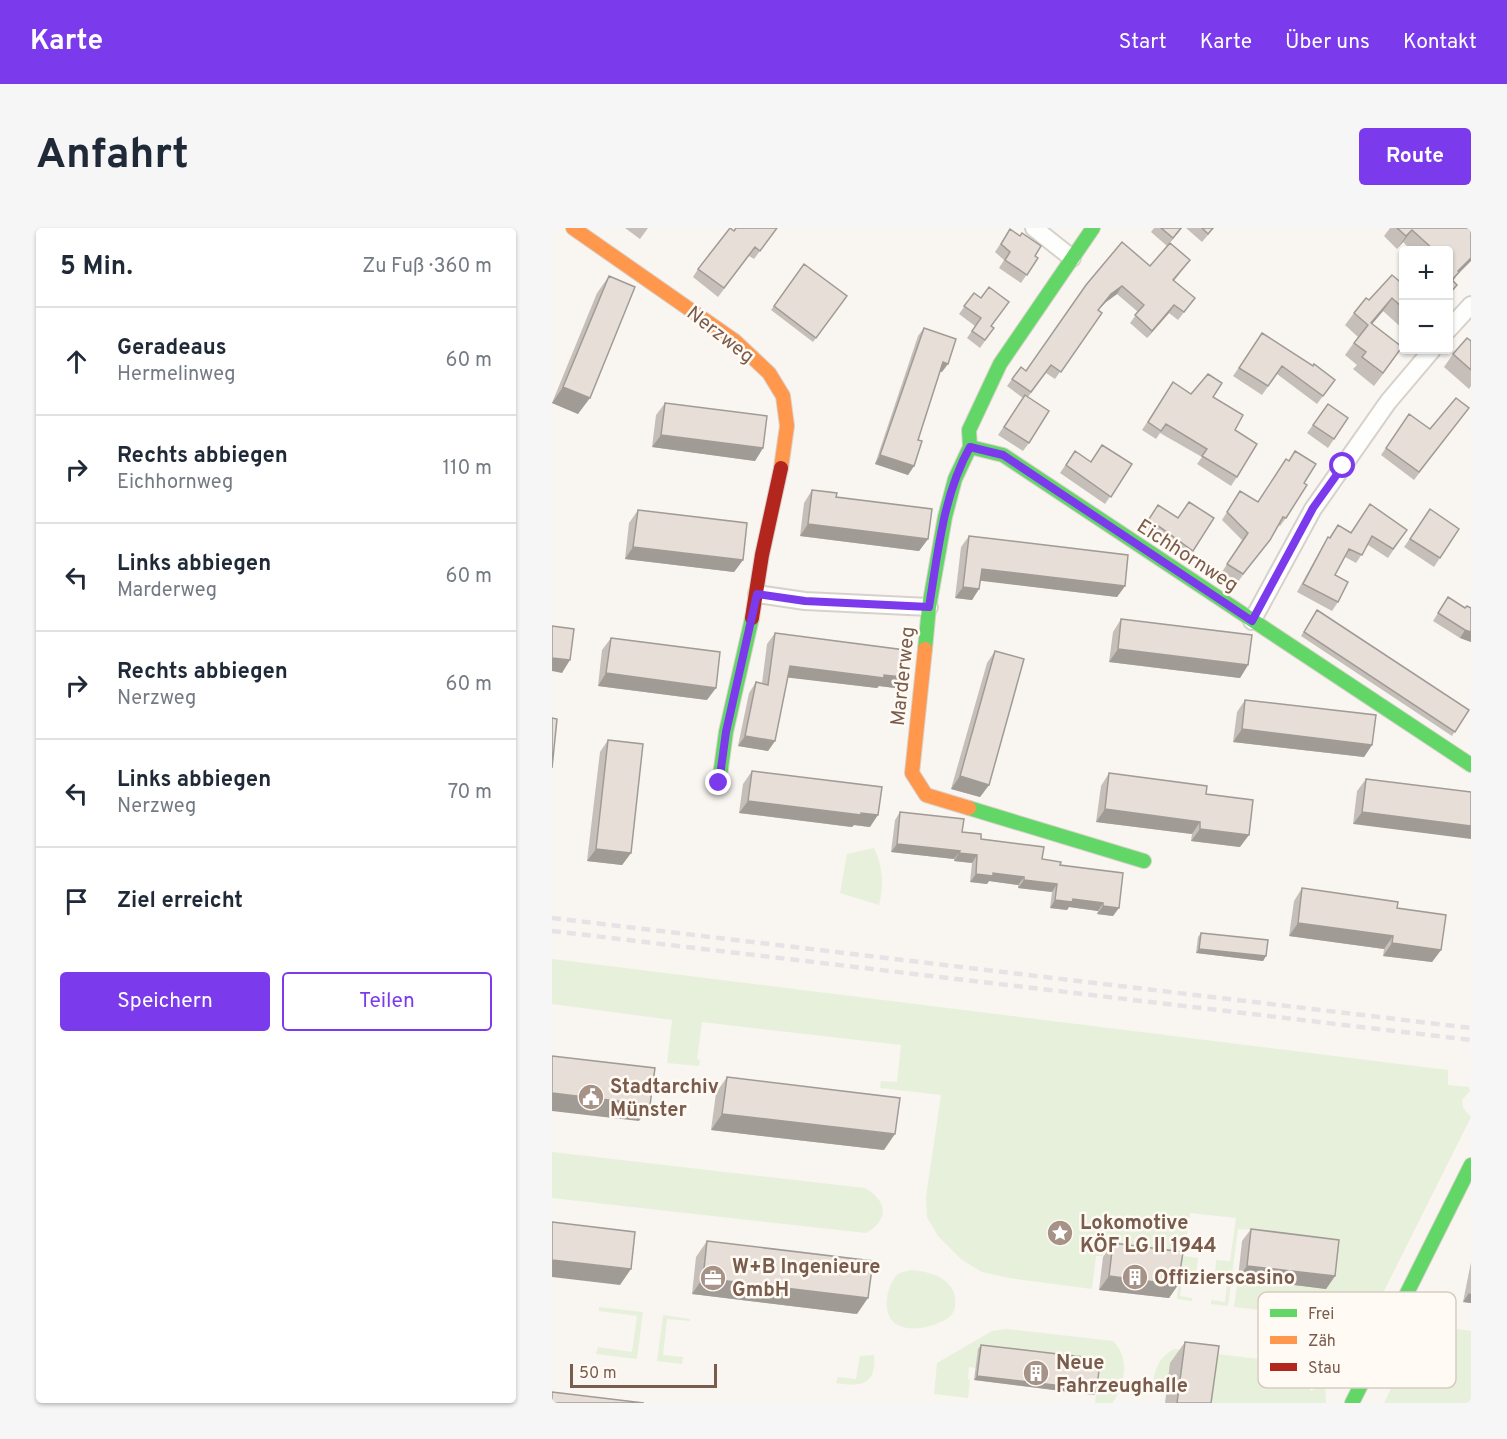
<!DOCTYPE html>
<html lang="de">
<meta charset="utf-8">
<style>
body{margin:0;font-family:Overpass,sans-serif;background:#f6f6f7;color:#1f2937}
.controls{position:absolute;right:18px;top:18px;display:grid;overflow:hidden;border-radius:6px;box-shadow:0 2px 4px #0004}
.controls button{width:54px;height:54px;display:grid;place-items:center;padding:0;border:0;border-bottom:2px solid #e0e1e3;background:#fff;color:#1f2937;font:30px sans-serif}
.scale{position:absolute;left:18px;bottom:15px;width:147px;box-sizing:border-box;padding-left:6px;border:3px solid #7a5c4d;border-top:0;font-size:16px;line-height:21px;white-space:nowrap;color:#7a5c4d;-webkit-text-stroke:4px #fffaf3;paint-order:stroke}
.stop{position:absolute;width:18px;height:18px;margin:-14px;border:4px solid #7c3aed;border-radius:50%;background:#fff}
.stop.end{background:#7c3aed;border-color:#fff;box-shadow:0 2px 6px #0008}
.list{margin:0;padding:0;list-style:none}
h2{display:flex;justify-content:space-between;align-items:center;height:78px;margin:0;padding:0 24px;font-size:26px}
h2 small{font-size:20px;font-weight:400;color:#747a83}
.list li{display:grid;grid-template-columns:39px 1fr auto;gap:18px;align-items:center;box-sizing:border-box;height:108px;padding:0 24px;border-top:2px solid #e0e1e3}
.list b{display:block;font-size:22px;white-space:nowrap}
.list p{margin:0;font-size:20px;white-space:nowrap;color:#747a83}
.list em{font-size:20px;font-style:normal;color:#747a83}
.actions{display:flex;gap:12px;padding:18px 24px}
.actions a{flex:1;padding:14px 0;border:2px solid #7c3aed;border-radius:6px;text-align:center;font-size:21px;color:#7c3aed}
.actions .main{background:#7c3aed;color:#fff}
.icon{flex:none;width:33px;height:33px;fill:none;stroke:currentColor;stroke-width:2;stroke-linecap:round;stroke-linejoin:round}
.map{position:relative;flex:none;width:919px;height:1175px;overflow:hidden;border-radius:6px}
header{display:flex;align-items:center;gap:36px;box-sizing:border-box;height:84px;padding:0 30px;background:#7c3aed;color:#fff}
header strong{font-size:28px}
nav{display:flex;gap:33px;margin-inline-start:auto;font-size:21px}
.intro{display:flex;align-items:center;justify-content:space-between;box-sizing:border-box;height:144px;padding:0 36px}
h1{margin:0;font-size:42px}
.button{padding:15px 27px;border-radius:6px;background:#7c3aed;color:#fff;font-size:21px;font-weight:700}
main{display:flex;gap:36px;padding:0 36px}
aside{flex:1;background:#fff;border-radius:6px;box-shadow:0 2px 4px #0004}
.map>svg:first-child{display:block}
.green{fill:#e7f0db}
.lines{fill:none;stroke-linecap:round;stroke-linejoin:round}
.street-casing{stroke:#d7d1cb;stroke-width:20}
.fast-casing{stroke:#d9d2cb;stroke-width:16}
.slow-casing{stroke:#d9d2cb;stroke-width:16}
.jam-casing{stroke:#d9d2cb;stroke-width:16}
.street{stroke:#fefefd;stroke-width:16}
.fast{stroke:#63d668;stroke-width:14}
.slow{stroke:#ff974d;stroke-width:14}
.jam{stroke:#b3261e;stroke-width:14}
.rail{stroke:#e6e3e7;stroke-width:4.5;stroke-dasharray:9 6;stroke-linecap:butt}
.wall{fill:#c6bfb9}
.shaded-wall{fill:#a19b96}
.building{fill:#e6ded7;stroke:#a19b96;stroke-width:1.5}
.route{stroke:#7c3aed;stroke-width:8}
.labels{text-anchor:middle;stroke-width:5;stroke-linejoin:round;paint-order:stroke}
.street-label{font-size:20px;fill:#7a5c4d;stroke:#fffaf3}
.poi-label{font-size:20px;font-weight:bold;fill:#7a5c4d;stroke:#fffaf3;text-anchor:start}
.key{fill:#fffaf3;stroke:#d7cbc1;stroke-width:1.5}
.key-label{font-size:16px;fill:#7a5c4d}
</style>
<header>
<strong>Karte</strong>
<nav><a>Start</a><a>Karte</a><a>Über uns</a><a>Kontakt</a></nav>
</header>
<div class="intro"><h1>Anfahrt</h1><a class="button">Route</a></div>
<main>
<aside>
<h2>5 Min.<small>Zu Fuß · 360 m</small></h2>
<ul class="list">
<li><svg class="icon" aria-label="ahead" viewBox="0 0 24 24"><path d="M12 20V5M6 11l6-6 6 6"/></svg><div><b>Geradeaus</b><p>Hermelinweg</p></div><em>60 m</em></li>
<li><svg class="icon" aria-label="right" viewBox="0 0 24 24"><path d="M7 20v-9h11M14 6l5 5-5 5"/></svg><div><b>Rechts abbiegen</b><p>Eichhornweg</p></div><em>110 m</em></li>
<li><svg class="icon" aria-label="left" viewBox="0 0 24 24"><path d="M17 20v-9H6M10 6l-5 5 5 5"/></svg><div><b>Links abbiegen</b><p>Marderweg</p></div><em>60 m</em></li>
<li><svg class="icon" aria-label="right" viewBox="0 0 24 24"><path d="M7 20v-9h11M14 6l5 5-5 5"/></svg><div><b>Rechts abbiegen</b><p>Nerzweg</p></div><em>60 m</em></li>
<li><svg class="icon" aria-label="left" viewBox="0 0 24 24"><path d="M17 20v-9H6M10 6l-5 5 5 5"/></svg><div><b>Links abbiegen</b><p>Nerzweg</p></div><em>70 m</em></li>
<li><svg class="icon" aria-label="arrive" viewBox="0 0 24 24"><path d="M6 21V4h12l-3 4 3 4H6"/></svg><div><b>Ziel erreicht</b></div></li>
</ul>
<div class="actions"><a class="main">Speichern</a><a>Teilen</a></div>
</aside>
<div class="map">
<svg width="919" height="1175" viewBox="0 0 919 1175">
<rect width="100%" height="100%" fill="#f9f5f0"/>
<path class="green" d="M322,620C331,640 332,655 327,677L288,665L295,626Z
M0,731L896,842V857L917,859L918,863L910,872L911,880L919,889L827,1073L811,1084L795,1087L764,1083L749,1087L682,1079L686,1050L774,1061L700,1002L686,1001L676,1078L659,1076V1072L673,1074L676,1049L663,1047L664,1032L678,1033L684,990L638,985L632,1028L646,1030L644,1046L631,1044L628,1068L640,1070V1073L625,1071L629,1028L553,1019L551,1028H544L540,1061L457,1050L430,1044L410,1032L386,1008L375,989L374,969L389,867L328,860L329,853L345,854L349,817L150,794L145,831L148,832L147,838L115,835L120,792L0,776Z
M0,924L313,960C336,973 337,992 314,1005L0,970Z
M359,1042C379,1043 407,1052 403,1078C402,1084 399,1089 393,1092C378,1099 360,1105 344,1096C329,1087 334,1057 346,1046C349,1044 356,1043 359,1042Z
M47,1079L91,1084L85,1131L44,1126L46,1119L80,1124L85,1088L47,1083Z
M111,1087L138,1091V1093L115,1091L111,1127L131,1129L130,1136L105,1133Z
M871,1096L919,1103V1175H832Z
M455,1101L561,1113C578,1130 573,1154 562,1173L560,1175H543L545,1159L426,1122L424,1140L417,1139L416,1151L418,1152L416,1170L382,1166L385,1135L440,1103Z
M622,1121L742,1135L744,1140L765,1143L752,1151L759,1163L773,1155L774,1175H648L616,1156L601,1154C604,1138 608,1129 622,1121Z
M322,1127C325,1157 308,1159 284,1155L286,1149L304,1151L308,1128Z"/>
<g class="lines">
<g class="street-casing">
<path id="street" d="M482,0L520,30
M896,102L919,77
M205,366L253,373L377,379
M700,393L761,281L836,174L880,122"/>
</g>
<g class="fast-casing">
<path id="fast" d="M418,219L451,227L919,537
M373,421L377,379L393,289L403,251L418,219L417,202L448,136L541,0
M167,555L174,504L200,390
M417,580L592,633
M800,1175L919,937"/>
</g>
<g class="slow-casing">
<path id="slow" d="M21,0L183,113L217,145L231,168L235,198L229,240
M373,421L360,545L374,567L417,580"/>
</g>
<g class="jam-casing">
<path id="jam" d="M200,390L210,327L229,240"/>
</g>
<use href="#street" class="street"/>
<use href="#fast" class="fast"/>
<use href="#slow" class="slow"/>
<use href="#jam" class="jam"/>
<path class="rail" d="M0,690L919,800
M0,703L919,812"/>
</g>
<path class="wall" d="M73,0H96L88,11Z
M225,0L202,31L197,28L166,69L141,49L146,41L182,3Z
M602,0H630L615,18L599,4Z
M634,0H662L650,14Z
M838,0H919L904,48L901,53L905,57L897,68V22H859L851,14L845,21L832,8Z
M458,1L483,28L486,30L469,55L447,40L452,32L443,24Z
M638,32L622,53L637,78L626,92L617,85L595,110L578,95L586,84L565,66L554,74L546,82L550,85L503,151L494,145L476,169L477,215L471,223L446,207L471,170L455,158L469,139L474,143L534,57L598,38Z
M252,36L295,68L261,114L219,82Z
M57,48L26,186L0,175L45,65Z
M852,57V102L831,83L820,96L850,119L822,158L801,141L805,137L793,127L806,109L793,97L802,85L817,72Z
M422,65L440,98L442,100L428,120L415,110L423,98L407,86Z
M372,100L390,144H388L366,212L362,238L356,247L323,236L366,108Z
M710,105L783,152L765,176L725,146L710,167L681,148Z
M919,113V158L917,161L892,139L901,126Z
M621,154L639,166L661,169L683,202L685,249L679,258L645,236L650,229L608,205L604,211L590,202Z
M113,175L211,220L203,233L100,219L104,187Z
M776,176L796,190L776,220L755,205Z
M917,180L862,252L829,227L857,186L878,201Z
M523,223L538,233L580,236L553,276L508,245Z
M752,255L734,290L728,298L726,297L686,354L670,344L690,312L670,292L688,263L706,274Z
M260,262L284,269L376,311L367,323L248,308L252,275Z
M818,276L855,302L836,330L816,317L804,335L793,329L783,347L786,374L780,383L745,364L771,317L776,309L777,310L786,297L799,304Z
M606,277L626,290H662L635,330L591,299Z
M878,281L907,301L882,339L852,319Z
M86,282L191,332L182,344L73,331L77,295Z
M417,308L573,358L565,369L428,352L427,361L420,372L403,370L409,319Z
M896,369L919,414L908,410L881,393Z
M765,382L917,482L900,508L749,408Z
M569,391L696,437L688,450L557,434L561,404Z
M223,405L350,449L343,460L327,458L325,460L236,449L223,513L216,523L186,518L197,465L204,454L210,455L215,416Z
M59,410L155,472L46,458L50,422Z
M443,423L437,557L428,569L399,561L435,435Z
M693,472L820,517L812,529L681,514L685,484Z
M56,512L79,625L70,637L35,633L48,524Z
M200,543L318,599L302,597L300,599L187,585L191,556Z
M557,545L654,566L688,619L639,613L640,606L544,594L549,558Z
M814,551L919,564L801,596L805,563Z
M348,584L508,637L571,645L561,688L545,686L546,683L517,679L515,682L498,680L500,664L466,660V657L437,653L435,656L418,654L420,635L402,633V631L339,624L343,592Z
M750,660L845,680L889,722L880,734L831,728L832,721L737,708L742,673Z
M649,705L714,728L711,733L644,725L646,709Z
M175,849L332,922L159,902L164,865Z
M699,1001L783,1048L774,1061L686,1050L690,1013Z
M155,1013L305,1086L140,1066L144,1029Z
M561,1015L626,1057L617,1070L547,1062L551,1029Z
M919,1034V1075L911,1074Z
M633,1114L659,1175H613L618,1135Z
M429,1117L545,1162L542,1167L422,1152L426,1121Z"/>
<path class="shaded-wall" d="M629,0H630L615,18L621,10Z
M860,2L851,14L845,21L854,8Z
M919,30V33L904,48L897,59L906,43Z
M570,58L565,66L554,74L540,89L559,66Z
M840,70L831,83L810,108L819,95Z
M622,77L617,85L595,110L600,103Z
M850,119L841,132L822,158L831,145Z
M391,134L396,136L390,144L386,143Z
M11,159L38,170L26,186L0,175Z
M109,207L211,220L203,233L100,219Z
M328,227L362,238L356,247L323,236Z
M256,296L376,311L367,323L248,308Z
M81,319L191,332L182,344L73,331Z
M430,341L573,358L565,369L422,352Z
M411,359L427,361L420,372L403,370Z
M913,402L919,404V414L908,410Z
M566,421L696,437L688,450L557,434Z
M0,430L18,432L10,445L0,443Z
M238,438L332,447L350,449L343,460L327,458L325,460L231,449Z
M54,445L164,460L155,472L46,458Z
M690,501L820,517L812,529L681,514Z
M193,508L223,513L216,523L186,518Z
M408,548L437,557L428,569L399,561Z
M196,573L309,585L326,587L318,599L302,597L300,599L187,585Z
M553,581L648,594L640,606L544,594Z
M810,584L919,598V611L801,596Z
M648,601L697,607L688,619L639,613Z
M345,616L408,623L402,631L339,624Z
M44,621L79,625L70,637L35,633Z
M407,625L425,627L420,635L402,633Z
M441,645L472,649L466,657L437,653L435,656L418,654L424,646Z
M472,652L505,656L500,664L466,660Z
M521,671L551,675L546,683L517,679L515,682L498,680L503,672Z
M551,678L567,680L561,688L545,686Z
M746,695L841,708L832,721L737,708Z
M840,715L889,722L880,734L831,728Z
M647,721L714,728L711,733L644,725Z
M0,865L98,877L87,893L0,883Z
M170,886L343,906L332,922L159,902Z
M0,1032L79,1041L68,1057L0,1049Z
M695,1038L783,1048L774,1061L686,1050Z
M557,1048L626,1057L617,1070L547,1062Z
M151,1050L316,1070L305,1086L140,1066Z
M917,1065L919,1066V1075L911,1074Z
M425,1148L545,1162L542,1167L422,1152Z"/>
<path class="building" d="M178,0L182,3L184,0H225L208,23L203,19L172,60L146,41Z
M609,0H629L621,10Z
M650,0H661L656,6Z
M845,0H919V30L906,43L907,44L900,52L905,57L897,66V22H882L860,2L854,8Z
M458,1L468,8L470,5L489,18L483,28L486,30L475,47L453,32L458,24L449,16Z
M570,14L598,38L618,15L638,32L621,52L643,70L632,84L622,77L600,103L583,87L592,77L570,58L559,66L546,82L550,85L509,144L499,137L479,164L460,151L469,139L474,143L534,57Z
M252,36L295,68L264,110L222,78Z
M840,47L852,57V81L840,70L819,95L850,119L831,145L810,129L814,124L802,115L816,97L802,85L814,70L817,72Z
M57,48L83,59L38,170L11,159Z
M437,59L457,74L439,98L442,100L433,112L420,103L429,90L412,78L422,65L429,70Z
M372,100L404,111L396,136L391,134L366,212L370,213L362,238L328,227Z
M710,105L761,138L762,136L783,152L771,168L730,138L716,158L687,140Z
M915,110L919,113V142L901,126Z
M656,146L670,155L661,169L691,187L683,202L705,216L685,249L650,228L655,221L614,196L609,203L596,194L621,154L639,166Z
M473,167L497,183L477,215L452,199Z
M904,170L917,180L867,244L834,220L857,186L878,201Z
M113,175L215,188L211,220L109,207Z
M776,176L796,190L782,211L761,197Z
M550,217L580,236L559,269L514,237L523,223L539,234Z
M743,223L764,236L752,255L755,257L734,290L731,289L718,312L691,346L675,336L696,305L675,284L688,263L706,274L734,231L737,233Z
M260,262L285,265L284,269L380,281L376,311L256,296Z
M637,274L662,290L641,323L597,291L606,277L626,290Z
M818,276L855,302L841,321L820,308L810,327L797,321L783,347L796,354L786,374L751,356L776,309L778,310L786,297L799,305Z
M878,281L907,301L888,330L858,311Z
M86,282L195,295L191,332L81,319Z
M417,308L576,327L573,358L430,341L427,361L411,359Z
M896,369L913,380L915,378L919,380V404L913,402L886,385Z
M765,382L917,482L903,504L752,404Z
M569,391L700,407L696,437L566,421Z
M0,398L22,401L18,432L0,430Z
M223,405L353,422L350,449L332,447V450L238,438L223,513L193,508L204,454L216,457Z
M59,410L168,424L164,460L54,445Z
M443,423L472,431L437,557L408,548Z
M693,472L824,487L820,517L690,501Z
M0,490L5,491L0,540Z
M56,512L91,516L79,625L44,621Z
M200,543L330,559L326,587L309,585V587L196,573Z
M557,545L655,558L654,566L701,572L697,607L648,601V594L553,581Z
M814,551L919,564V598L810,584Z
M348,584L412,591L410,604L429,606V611L492,619L490,631L509,634L508,637L571,645L567,680L551,678V675L521,671L520,674L503,672L505,656L472,652V649L441,645V648L424,646L425,627L407,625L408,623L345,616Z
M750,660L846,674L845,680L894,687L889,722L840,715L841,708L746,695Z
M649,705L716,712L714,728L647,721Z
M0,828L103,840L98,877L0,865Z
M175,849L348,870L343,906L170,886Z
M0,994L83,1004L79,1041L0,1032Z
M699,1001L787,1012L783,1048L695,1038Z
M155,1013L321,1033L316,1070L151,1050Z
M561,1015L631,1024L626,1057L557,1048Z
M633,1114L667,1118L659,1175H625Z
M429,1117L548,1131L545,1162L425,1148Z
M0,1164L92,1175H0Z"/>
<g class="lines">
<path class="route" d="M167,555L174,504L205,366L253,373L377,379C386,325 391,267 418,219L451,227L700,393L761,280L791,238"/>
</g>
<defs>
<g id="civic-disc" transform="scale(1.35)"><circle r="9.5" fill="#a69286" stroke="#fffaf3"/><path d="M-.6-6.5H3V-4.5H.6V-3L4-1V1h2V6H-6V1h2V-1L-.6-3ZM-1.2 2.5V6h2.4V2.5Z" fill="#fff"/></g>
<g id="sight-disc" transform="scale(1.35)"><circle r="9.5" fill="#a69286" stroke="#fffaf3"/><path d="M0-6L1.8-2.2L6-1.7L2.9 1.2L3.7 5.4L0 3.3L-3.7 5.4L-2.9 1.2L-6-1.7L-1.8-2.2Z" fill="#fff"/></g>
<g id="building-disc" transform="scale(1.35)"><circle r="9.5" fill="#a69286" stroke="#fffaf3"/><path d="M-4-6H4V6H1V3H-1V6H-4ZM-2.5-4.3h1.7v1.8h-1.7ZM.8-4.3h1.7v1.8H.8ZM-2.5-1h1.7V.8h-1.7ZM.8-1h1.7V.8H.8Z" fill="#fff"/></g>
<g id="office-disc" transform="scale(1.35)"><circle r="9.5" fill="#a69286" stroke="#fffaf3"/><path d="M-6-3h4V-5.5h4V-3h4V5H-6ZM-1-4.5V-3h2v-1.5ZM-6 0V1H6V0Z" fill="#fff"/></g>
</defs>
<g fill-rule="evenodd">
<use href="#civic-disc" x="39" y="869"/>
<use href="#sight-disc" x="508" y="1005"/>
<use href="#building-disc" x="583" y="1049"/>
<use href="#office-disc" x="161" y="1050"/>
<use href="#building-disc" x="484" y="1145"/>
</g>
<g class="labels">
<g class="street-label">
<text transform="translate(169 106) rotate(38)" y="7">Nerzweg</text>
<text transform="translate(636 327) rotate(33)" y="7">Eichhornweg</text>
<text transform="translate(350 448) rotate(-84)" y="7">Marderweg</text>
</g>
<g class="poi-label">
<text x="58" y="865">Stadtarchiv<tspan x="58" dy="23">Münster</tspan></text>
<text x="528" y="1001">Lokomotive<tspan x="528" dy="23">KÖF LG II 1944</tspan></text>
<text x="180" y="1045">W+B Ingenieure<tspan x="180" dy="23">GmbH</tspan></text>
<text x="602" y="1056">Offizierscasino</text>
<text x="504" y="1141">Neue<tspan x="504" dy="23">Fahrzeughalle</tspan></text>
</g>
</g>
<rect x="706" y="1064" width="198" height="96" rx="9" class="key"/>
<rect x="718" y="1081" width="27" height="8" fill="#63d668"/>
<rect x="718" y="1108" width="27" height="8" fill="#ff974d"/>
<rect x="718" y="1135" width="27" height="8" fill="#b3261e"/>
<g class="key-label">
<text x="756" y="1091">Frei</text>
<text x="756" y="1118">Zäh</text>
<text x="756" y="1145">Stau</text>
</g>
</svg>
<div class="controls">
<button>+</button>
<button>−</button>
</div>
<div class="scale">50 m</div>
<div class="stop" style="left:791px;top:238px"></div>
<div class="stop end" style="left:167px;top:555px"></div>
</div>
</main>
